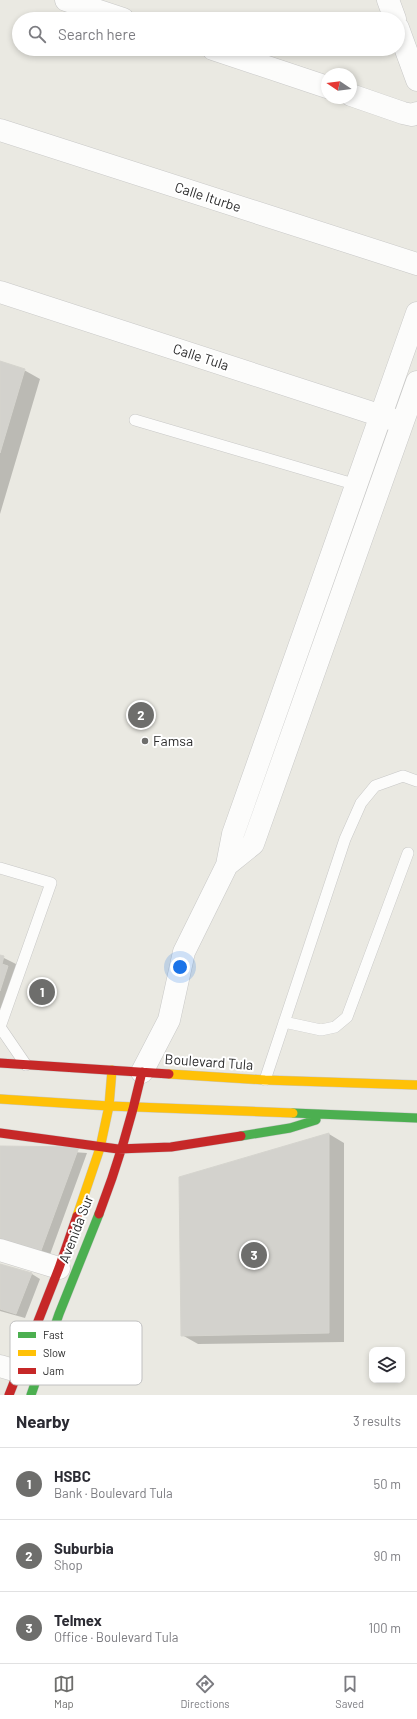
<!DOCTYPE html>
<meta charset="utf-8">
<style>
body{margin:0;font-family:Barlow,sans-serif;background:#f7f7f7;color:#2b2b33}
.controls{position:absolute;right:12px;bottom:12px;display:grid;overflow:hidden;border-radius:8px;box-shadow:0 2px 6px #0003}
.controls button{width:36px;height:36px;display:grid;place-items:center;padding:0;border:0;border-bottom:1px solid #e1e1e2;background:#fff;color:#2b2b33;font:20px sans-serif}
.compass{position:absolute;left:321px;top:68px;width:36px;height:36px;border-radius:50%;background:#fff;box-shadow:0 2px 6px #0003;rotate:283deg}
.you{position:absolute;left:180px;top:967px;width:14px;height:14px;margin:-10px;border:3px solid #fff;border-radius:50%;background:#1a73e8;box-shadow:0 0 0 6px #1a73e833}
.badge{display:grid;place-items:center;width:26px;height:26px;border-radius:50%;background:#6e6e6c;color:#fff;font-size:13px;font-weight:700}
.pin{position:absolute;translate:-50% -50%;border:2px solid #fff;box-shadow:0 1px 4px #0006}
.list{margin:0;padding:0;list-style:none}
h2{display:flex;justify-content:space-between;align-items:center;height:52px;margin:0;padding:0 16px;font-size:17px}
h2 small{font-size:13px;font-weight:400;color:#7c7c81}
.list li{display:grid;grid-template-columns:26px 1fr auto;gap:12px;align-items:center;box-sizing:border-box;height:72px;padding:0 16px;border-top:1px solid #e1e1e2}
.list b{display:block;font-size:15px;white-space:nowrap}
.list p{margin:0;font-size:13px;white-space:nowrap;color:#7c7c81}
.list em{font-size:13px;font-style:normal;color:#7c7c81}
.icon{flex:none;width:22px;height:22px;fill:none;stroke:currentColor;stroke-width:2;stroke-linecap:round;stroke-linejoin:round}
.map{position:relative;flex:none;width:417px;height:1395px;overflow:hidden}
.search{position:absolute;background:#fff;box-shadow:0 2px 6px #0003;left:12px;right:12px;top:12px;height:44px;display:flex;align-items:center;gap:10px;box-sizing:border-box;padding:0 14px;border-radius:22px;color:#7c7c81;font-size:15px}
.sheet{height:268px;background:#fff}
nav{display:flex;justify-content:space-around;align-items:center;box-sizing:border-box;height:56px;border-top:1px solid #e1e1e2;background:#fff;font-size:11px;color:#7c7c81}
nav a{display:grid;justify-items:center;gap:2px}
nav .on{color:#6e6e6c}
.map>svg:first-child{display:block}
.shadow{fill:#0003}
.building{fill:#d3d2cd;stroke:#d5d4ce}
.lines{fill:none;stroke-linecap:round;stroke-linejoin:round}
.lane-casing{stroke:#c8c8c7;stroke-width:12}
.street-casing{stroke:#c8c8c7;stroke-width:23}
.fast-casing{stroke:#c8c8c7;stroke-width:10}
.slow-casing{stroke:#c8c8c7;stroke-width:10}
.jam-casing{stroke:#c8c8c7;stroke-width:10}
.lane{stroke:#fcfcfb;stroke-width:11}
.street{stroke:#fcfcfb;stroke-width:22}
.fast{stroke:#4caf50;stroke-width:9}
.slow{stroke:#ffc107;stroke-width:9}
.jam{stroke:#c62828;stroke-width:9}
.poi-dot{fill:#6e6e6c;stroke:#fff;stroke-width:1.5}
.labels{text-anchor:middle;stroke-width:4;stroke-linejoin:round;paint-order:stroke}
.street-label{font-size:14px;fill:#2c2c2c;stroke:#fff}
.poi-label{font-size:14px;fill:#2c2c2c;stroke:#fff;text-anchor:start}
.key{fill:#fff;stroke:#c0c0c0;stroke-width:1}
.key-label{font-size:11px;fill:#2c2c2c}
</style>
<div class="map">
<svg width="417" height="1395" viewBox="0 0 417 1395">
<rect width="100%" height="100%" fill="#eae9e2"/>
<path class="shadow" d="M0,362L24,370L40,379L0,514Z
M0,956L16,964L9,1010L0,1008Z
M329,1134L344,1143V1342L198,1344L182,1335Z
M0,1147L87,1153L48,1260L0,1244Z
M0,1265L32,1274L40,1279L25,1318L0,1311Z"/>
<path class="building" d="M0,361L25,369L0,453Z
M0,955L4,956L2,964L8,966L0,991Z
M329,1133V1333L181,1336L179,1177Z
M0,1146L79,1147L39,1256L0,1243Z
M0,1264L32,1273L16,1314L0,1309Z"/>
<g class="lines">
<g class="lane-casing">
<path id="lane" d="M135,420L357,485
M0,868L51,883L0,1027L26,1065
M284,1022L321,1030L335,1027L347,1017L408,853
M265,1080L345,839L361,803L375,786L403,776L417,781"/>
</g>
<g class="street-casing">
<path id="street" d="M66,0L123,19
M388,0L395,19
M398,28L417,80
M213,49L327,87
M351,95L403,113L412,115L417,113
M0,130L417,264
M0,292L394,420
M227,865L253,844L417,382
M142,1072L169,1020L184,952L227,865L233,834L417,313
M0,1250L59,1268
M0,1366L17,1371"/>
</g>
<g class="fast-casing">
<path id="fast" d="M293,1113L417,1118
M241,1136L290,1128L316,1120
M31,1395L59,1314L99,1214"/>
</g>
<g class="slow-casing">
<path id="slow" d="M169,1074L265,1080L417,1085
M0,1099L109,1106L293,1113
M77,1216L100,1148L109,1106L112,1070"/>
</g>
<g class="jam-casing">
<path id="jam" d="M0,1063L169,1074
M0,1133L118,1149L171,1147L241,1136
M99,1214C117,1167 131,1121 142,1072
M9,1395L59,1268L77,1216"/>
</g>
<use href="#lane" class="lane"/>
<use href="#street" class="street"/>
<use href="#fast" class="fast"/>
<use href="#slow" class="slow"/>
<use href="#jam" class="jam"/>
</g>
<circle class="poi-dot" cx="145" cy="741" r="4"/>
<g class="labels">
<g class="street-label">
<text transform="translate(208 197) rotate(18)" y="5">Calle Iturbe</text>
<text transform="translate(201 357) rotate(18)" y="5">Calle Tula</text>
<text transform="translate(209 1062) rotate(4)" y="5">Boulevard Tula</text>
<text transform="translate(76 1229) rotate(-69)" y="5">Avenida Sur</text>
</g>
<g class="poi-label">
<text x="153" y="746">Famsa</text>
</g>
</g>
<rect x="10" y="1321" width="132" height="64" rx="6" class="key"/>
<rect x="18" y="1332" width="18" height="6" fill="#4caf50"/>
<rect x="18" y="1350" width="18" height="6" fill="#ffc107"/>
<rect x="18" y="1368" width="18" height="6" fill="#c62828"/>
<g class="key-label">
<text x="43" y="1339">Fast</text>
<text x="43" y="1357">Slow</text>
<text x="43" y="1375">Jam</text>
</g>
</svg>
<div class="controls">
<button><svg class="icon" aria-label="layers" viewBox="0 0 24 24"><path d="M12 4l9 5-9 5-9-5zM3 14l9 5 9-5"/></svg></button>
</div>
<svg class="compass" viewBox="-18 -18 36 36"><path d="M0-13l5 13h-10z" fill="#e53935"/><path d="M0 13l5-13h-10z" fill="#7c7c81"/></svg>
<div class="you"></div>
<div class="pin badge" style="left:42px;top:992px">1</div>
<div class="pin badge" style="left:141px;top:715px">2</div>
<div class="pin badge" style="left:254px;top:1255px">3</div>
<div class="search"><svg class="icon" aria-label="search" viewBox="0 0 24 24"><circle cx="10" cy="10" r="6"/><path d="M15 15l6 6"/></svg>Search here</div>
</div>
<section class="sheet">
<h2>Nearby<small>3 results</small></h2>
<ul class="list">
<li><span class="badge">1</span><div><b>HSBC</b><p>Bank · Boulevard Tula</p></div><em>50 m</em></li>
<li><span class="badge">2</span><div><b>Suburbia</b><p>Shop</p></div><em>90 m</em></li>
<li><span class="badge">3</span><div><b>Telmex</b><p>Office · Boulevard Tula</p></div><em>100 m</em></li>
</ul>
</section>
<nav>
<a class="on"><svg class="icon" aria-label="map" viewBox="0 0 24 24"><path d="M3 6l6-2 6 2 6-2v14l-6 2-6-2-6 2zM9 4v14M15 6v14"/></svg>Map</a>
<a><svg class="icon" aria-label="directions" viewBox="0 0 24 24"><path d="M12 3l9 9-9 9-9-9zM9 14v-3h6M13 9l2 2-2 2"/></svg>Directions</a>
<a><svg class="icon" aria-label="saved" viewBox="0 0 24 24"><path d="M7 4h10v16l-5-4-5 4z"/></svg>Saved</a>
</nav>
